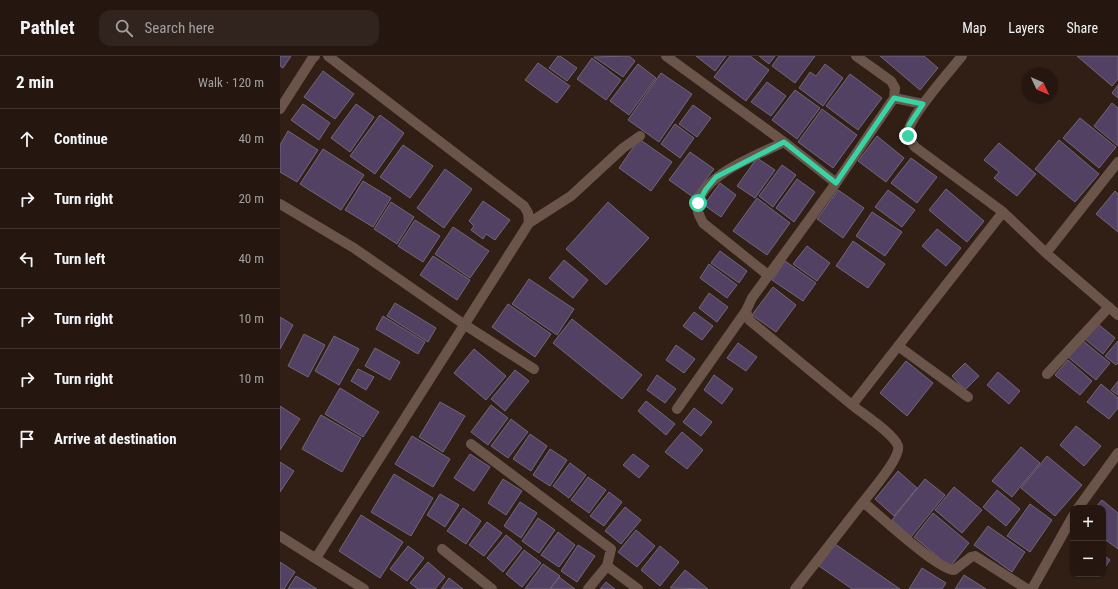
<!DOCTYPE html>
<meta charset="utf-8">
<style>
body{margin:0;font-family:"Roboto Condensed",sans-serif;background:#31241e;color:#f1f3f6}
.controls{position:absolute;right:12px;bottom:12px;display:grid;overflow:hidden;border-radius:8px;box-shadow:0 1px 3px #0004}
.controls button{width:36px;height:36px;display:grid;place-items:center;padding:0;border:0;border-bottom:1px solid #423630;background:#251710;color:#f1f3f6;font:20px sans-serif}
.compass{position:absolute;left:742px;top:12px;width:36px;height:36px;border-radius:50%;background:#251710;box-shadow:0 1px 3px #0004;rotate:134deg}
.stop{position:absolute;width:12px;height:12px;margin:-9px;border:3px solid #37d4a6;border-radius:50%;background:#fff}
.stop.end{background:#37d4a6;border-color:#fff;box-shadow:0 1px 4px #0008}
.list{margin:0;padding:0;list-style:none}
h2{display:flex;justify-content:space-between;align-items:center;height:52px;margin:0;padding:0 16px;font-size:17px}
h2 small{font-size:13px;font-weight:400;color:#a39f9f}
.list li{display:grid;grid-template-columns:26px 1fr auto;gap:12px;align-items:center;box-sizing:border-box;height:60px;padding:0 16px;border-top:1px solid #423630}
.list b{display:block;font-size:15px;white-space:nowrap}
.list em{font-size:13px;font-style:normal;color:#a39f9f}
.icon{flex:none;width:22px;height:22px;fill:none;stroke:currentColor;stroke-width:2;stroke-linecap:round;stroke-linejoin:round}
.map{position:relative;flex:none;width:838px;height:533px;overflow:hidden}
header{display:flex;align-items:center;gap:24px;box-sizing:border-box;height:56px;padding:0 20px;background:#251710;border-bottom:1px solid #423630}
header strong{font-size:19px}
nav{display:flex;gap:22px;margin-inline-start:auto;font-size:14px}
.search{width:280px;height:36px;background:#31241e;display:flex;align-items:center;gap:10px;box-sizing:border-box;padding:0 14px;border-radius:12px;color:#a39f9f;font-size:15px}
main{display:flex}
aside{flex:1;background:#251710}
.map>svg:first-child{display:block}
.building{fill:#524162;stroke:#70667b}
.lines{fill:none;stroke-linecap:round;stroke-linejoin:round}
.minor{stroke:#6b554a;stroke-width:10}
.route{stroke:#37d4a6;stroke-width:5}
</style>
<header>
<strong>Pathlet</strong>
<div class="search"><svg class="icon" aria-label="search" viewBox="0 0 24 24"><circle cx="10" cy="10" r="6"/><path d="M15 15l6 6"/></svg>Search here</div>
<nav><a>Map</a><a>Layers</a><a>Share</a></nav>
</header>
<main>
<aside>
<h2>2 min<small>Walk · 120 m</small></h2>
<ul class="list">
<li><svg class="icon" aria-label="ahead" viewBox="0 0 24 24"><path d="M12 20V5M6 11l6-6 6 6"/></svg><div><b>Continue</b></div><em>40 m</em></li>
<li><svg class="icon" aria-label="right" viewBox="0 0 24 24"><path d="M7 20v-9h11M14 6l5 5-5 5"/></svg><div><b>Turn right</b></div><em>20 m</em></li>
<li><svg class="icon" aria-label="left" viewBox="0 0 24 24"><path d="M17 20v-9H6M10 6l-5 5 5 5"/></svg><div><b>Turn left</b></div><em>40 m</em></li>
<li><svg class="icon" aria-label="right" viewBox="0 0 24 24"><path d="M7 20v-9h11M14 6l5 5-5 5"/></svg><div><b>Turn right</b></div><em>10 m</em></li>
<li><svg class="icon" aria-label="right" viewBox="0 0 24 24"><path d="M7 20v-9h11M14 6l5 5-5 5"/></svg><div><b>Turn right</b></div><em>10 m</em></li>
<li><svg class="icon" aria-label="arrive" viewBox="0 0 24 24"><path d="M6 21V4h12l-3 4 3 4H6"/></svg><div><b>Arrive at destination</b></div></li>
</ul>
</aside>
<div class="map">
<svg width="838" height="533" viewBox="0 0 838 533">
<rect width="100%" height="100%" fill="#311f15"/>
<path class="building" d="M0,0H11L3,12L0,10Z
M278,0H280L297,12L287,25L269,12Z
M349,0L355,5L343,21L314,1Z
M416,0H446L435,15Z
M450,0H470L489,14L466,45L434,21Z
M479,0H495L489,8Z
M499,0H535L515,27L492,10Z
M600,0H644L658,12L640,34Z
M797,0H838V23L832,30Z
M312,2L341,24L326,44L297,23Z
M258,7L290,30L277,47L245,24Z
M358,8L376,22L349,59L330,45Z
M545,8L563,22L543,50L519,32L530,16L536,20Z
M43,15L74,38L55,63L24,41Z
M381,17L412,38L379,86L348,64Z
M570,18L602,42L578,74L546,50Z
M487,26L506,40L491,60L471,46Z
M838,29V42L832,37Z
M515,34L540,52L517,83L492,64Z
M832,47L838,52V90L814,70Z
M23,48L50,67L39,84L11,64Z
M76,48L94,61L70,96L51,82Z
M413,49L431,62L417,81L399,68Z
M542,53L577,79L553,112L518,86Z
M100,59L124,77L95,118L70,100Z
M800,62L836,91L819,112L783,82Z
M395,68L414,82L400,102L381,88Z
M8,75L38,94L17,126L0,116V89Z
M597,80L624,102L606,126L578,105Z
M359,83L392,106L371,135L339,112Z
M779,84L819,118L795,146L755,113Z
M719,87L756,118L737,140L714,122L719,116L704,104Z
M123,89L153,110L130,142L100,121Z
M43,93L84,119L61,154L20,128Z
M410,96L434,113L413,141L389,124Z
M477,102L495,114L475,142L457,130Z
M631,102L657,121L637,147L611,127Z
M502,109L516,119L493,151L479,140Z
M165,113L192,133L164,172L137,152Z
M517,123L535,136L514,166L496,152Z
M83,125L111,142L93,171L65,154Z
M440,127L456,139L441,161L424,149Z
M666,133L704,165L687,186L649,154Z
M558,134L584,152L563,182L537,163Z
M608,134L635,154L622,171L595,151Z
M835,135L838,138V176L816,158Z
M477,142L510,167L487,199L453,175Z
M203,145L230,164L215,184L206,178L203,183L191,174L194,170L189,165Z
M111,146L134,161L117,188L94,173Z
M328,146L369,182L326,229L286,193Z
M592,156L622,176L605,200L576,180Z
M135,164L160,180L143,206L118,190Z
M173,171L209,195L190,222L155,198Z
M657,173L681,192L666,210L642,190Z
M573,185L605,208L588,232L556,210Z
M527,190L550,207L537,225L513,208Z
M440,195L467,215L459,227L431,207Z
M153,200L190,224L177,244L140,219Z
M284,204L308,224L293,242L269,222Z
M505,205L536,227L523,245L492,224Z
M429,208L457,229L447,242L420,222Z
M249,223L294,253L277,279L232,248Z
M493,231L516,249L496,276L472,259Z
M429,237L448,251L437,266L419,252Z
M115,247L156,272L148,286L107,260Z
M228,248L271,278L255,301L212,271Z
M414,256L433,270L422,284L403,270Z
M103,260L145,286L138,298L96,273Z
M0,261L13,269L0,293Z
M292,263L362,319L342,343L273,287Z
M818,268L835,282L823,298L805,283Z
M24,278L45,289L28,321L8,310Z
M54,280L79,293L59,329L35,315Z
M802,284L830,307L816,324L788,301Z
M838,285V307L836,309L825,300Z
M458,287L477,301L466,315L447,302Z
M396,289L415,303L404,317L386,304Z
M95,292L120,306L110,324L85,310Z
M194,293L226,320L206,344L174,317Z
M788,304L812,325L800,339L775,319Z
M626,305L653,327L627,360L600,337Z
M685,307L699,320L685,334L672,320Z
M78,313L94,321L86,334L71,325Z
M235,314L249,325L225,355L211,343Z
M718,316L740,335L729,348L707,329Z
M377,319L396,333L385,347L367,334Z
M434,319L453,333L442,348L424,334Z
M838,325V339L831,334Z
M821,328L838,342V352L829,363L807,346Z
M60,332L99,356L83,381L45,358Z
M366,345L395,368L386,379L358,355Z
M160,346L185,360L163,396L139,381Z
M211,349L228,362L208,389L191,376Z
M0,350L20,363L0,394Z
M414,352L432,366L421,380L403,366Z
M41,359L81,382L62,416L22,393Z
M231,363L248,376L228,402L211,390Z
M796,370L821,390L804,410L780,389Z
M402,376L423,394L407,413L385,396Z
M250,378L267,390L251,415L233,403Z
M132,380L170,403L153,431L115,408Z
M741,391L760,407L732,441L712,425Z
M270,393L287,404L270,430L253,419Z
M190,398L210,411L194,435L174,422Z
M353,398L369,410L359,422L343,409Z
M767,400L802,429L775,460L741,432Z
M0,406L14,415L0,436Z
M290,407L306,419L289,442L273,430Z
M618,415L637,432L614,460L595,443Z
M114,418L153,442L131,480L91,456Z
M308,421L326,434L309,457L291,444Z
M223,423L242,435L226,459L208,447Z
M645,423L665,439L631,481L612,464Z
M674,431L702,454L682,477L655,454Z
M717,434L740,453L726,470L703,451Z
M329,436L342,446L324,470L310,460Z
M160,438L179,449L165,471L147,459Z
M822,444L838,457V493L823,482V452H815Z
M240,446L257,457L241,482L224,470Z
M750,448L772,464L750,496L727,480Z
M345,451L361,464L341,488L325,475Z
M183,452L201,465L186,488L167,475Z
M653,457L689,487L670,511L634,481Z
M81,459L123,486L100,522L59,495Z
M258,462L275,474L259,497L242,485Z
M207,466L222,477L204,500L189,489Z
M708,470L745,496L732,516L694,489Z
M356,474L375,490L357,511L338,496Z
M278,476L295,489L279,511L261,499Z
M226,479L242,492L223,516L207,502Z
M555,488L620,533H572L539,510Z
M298,489L315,500L297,526L281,515Z
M128,490L144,502L127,525L110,513Z
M380,490L399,506L380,530L361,514Z
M244,494L261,507L242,531L226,518Z
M823,499L830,504L823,514Z
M0,506L15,516L4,533H0Z
M148,506L165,521L155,533H138L130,527Z
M263,508L280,520L270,533H245Z
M642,512L666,527L662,533H629Z
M405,514L428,533L390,532Z
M684,519L706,533H675Z
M16,520L37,533H8Z
M279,521L295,533H270Z
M169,522L183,533H161Z
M326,526L335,533H320Z"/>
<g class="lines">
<path class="minor" d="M386,0L504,86L556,127
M576,0L611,25L615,32L614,42L643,48
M682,0C671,14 625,64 628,80C629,83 633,88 635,91L723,156L766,197L838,259
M0,53L32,3L35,0
M0,148L74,192L185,269L254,313
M249,167L291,140L343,92L360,80
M766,197L838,106
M488,219L423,167C420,161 416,155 418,147C426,117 478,99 504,86
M618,290L688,341
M767,318L829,251
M572,349L469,264L466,255L472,242L556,127L614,42
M397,353L466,255
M191,388L331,493L327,510
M583,446C591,436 621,401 618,390C614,378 583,358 572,349L723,156
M798,452L838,397
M0,480L84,533
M162,493L212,533
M36,502L249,167L248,157L244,150L48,0
M308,533L327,510L358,533
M515,533L583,446C599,459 658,514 674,514L691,501L695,500L747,533
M752,533L793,460"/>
</g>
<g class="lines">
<path class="route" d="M418,147L426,133L436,121L504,86L556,127L614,42L643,48L629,69L628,80"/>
</g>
</svg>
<div class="controls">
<button>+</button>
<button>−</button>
</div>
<svg class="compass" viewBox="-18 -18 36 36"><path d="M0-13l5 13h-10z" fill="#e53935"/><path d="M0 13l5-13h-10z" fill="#a39f9f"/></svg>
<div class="stop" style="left:418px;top:147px"></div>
<div class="stop end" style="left:628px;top:80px"></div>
</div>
</main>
